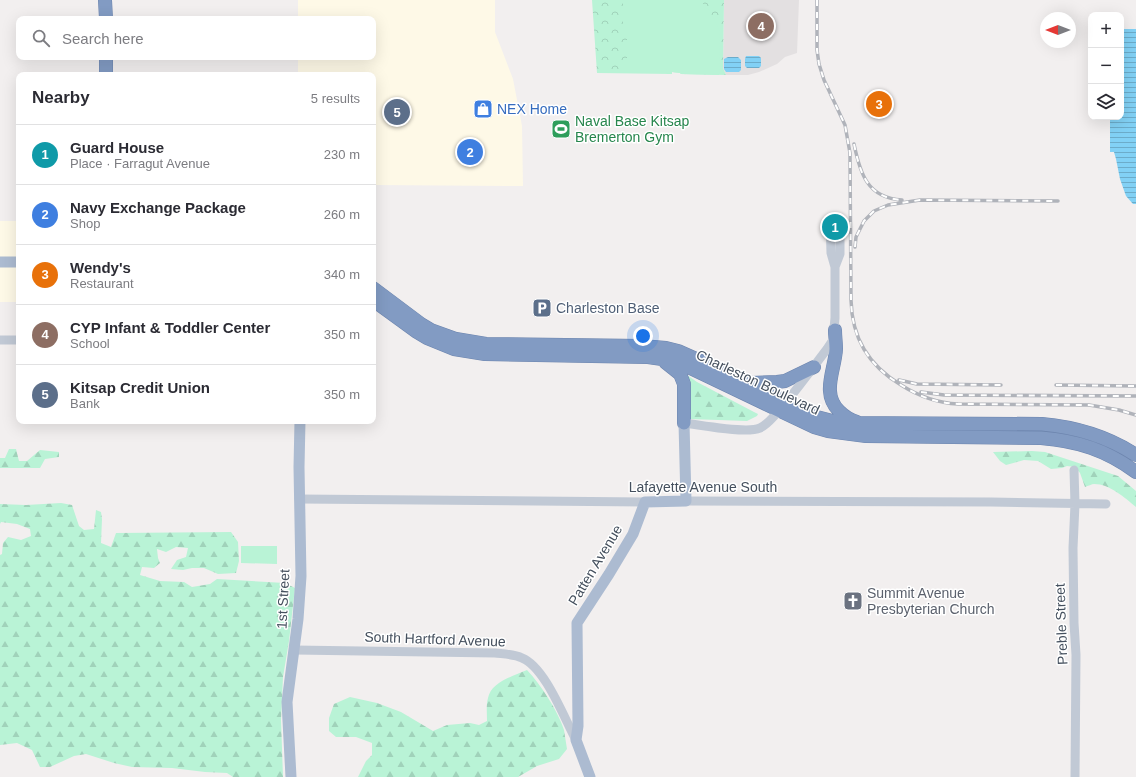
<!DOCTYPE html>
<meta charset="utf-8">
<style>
body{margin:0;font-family:Helvetica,sans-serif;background:#f7f7f7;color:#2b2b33}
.controls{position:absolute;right:12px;top:12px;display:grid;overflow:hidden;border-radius:8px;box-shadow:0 4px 16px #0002}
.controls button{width:36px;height:36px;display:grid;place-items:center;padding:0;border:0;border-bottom:1px solid #e1e1e2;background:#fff;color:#2b2b33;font:20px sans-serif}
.compass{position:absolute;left:1040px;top:12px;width:36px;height:36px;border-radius:50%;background:#fff;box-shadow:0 4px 16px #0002;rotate:270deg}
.you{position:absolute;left:643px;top:336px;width:14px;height:14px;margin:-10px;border:3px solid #fff;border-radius:50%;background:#1a73e8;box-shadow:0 0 0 6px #1a73e833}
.badge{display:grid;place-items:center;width:26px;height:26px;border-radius:50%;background:#b45309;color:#fff;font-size:13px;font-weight:700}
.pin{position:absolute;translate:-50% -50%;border:2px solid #fff;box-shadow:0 1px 4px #0006}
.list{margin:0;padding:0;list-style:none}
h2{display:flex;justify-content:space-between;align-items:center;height:52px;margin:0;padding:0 16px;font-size:17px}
h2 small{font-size:13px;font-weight:400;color:#7c7c81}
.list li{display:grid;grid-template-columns:26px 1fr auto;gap:12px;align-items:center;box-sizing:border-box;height:60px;padding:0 16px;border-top:1px solid #e1e1e2}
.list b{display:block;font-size:15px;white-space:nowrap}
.list p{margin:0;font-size:13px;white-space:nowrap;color:#7c7c81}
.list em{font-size:13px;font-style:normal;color:#7c7c81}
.icon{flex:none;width:22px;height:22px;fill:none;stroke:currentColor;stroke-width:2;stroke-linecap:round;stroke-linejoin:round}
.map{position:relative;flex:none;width:1136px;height:777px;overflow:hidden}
.search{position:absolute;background:#fff;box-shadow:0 4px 16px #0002;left:16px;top:16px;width:360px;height:44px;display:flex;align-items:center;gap:10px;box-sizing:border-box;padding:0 14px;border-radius:8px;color:#7c7c81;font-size:15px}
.panel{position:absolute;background:#fff;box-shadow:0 4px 16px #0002;left:16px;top:72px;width:360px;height:352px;border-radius:8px}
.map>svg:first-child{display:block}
.commercial{fill:#fef9e7}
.education{fill:#e3e0e1}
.forest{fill:url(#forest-firs)}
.park{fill:url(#park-crowns)}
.garden{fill:#b9f3d6}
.water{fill:url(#water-rules)}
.pier{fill:#f2efef}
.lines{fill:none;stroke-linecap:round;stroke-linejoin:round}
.highway-casing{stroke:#6d85ae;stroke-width:14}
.minor{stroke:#c1c9d5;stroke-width:9}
.major{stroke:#acbbd1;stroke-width:11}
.highway{stroke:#829bc3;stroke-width:13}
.rail-casing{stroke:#b0b3ba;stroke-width:3.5}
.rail{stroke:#fff;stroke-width:2;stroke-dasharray:6;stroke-linecap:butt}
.labels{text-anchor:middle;stroke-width:3;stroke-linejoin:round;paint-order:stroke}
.shop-label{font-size:14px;fill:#366cbe;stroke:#fff;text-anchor:start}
.leisure-label{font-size:14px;fill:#27864d;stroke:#fff;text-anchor:start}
.service-label{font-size:14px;fill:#4e5e75;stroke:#fff;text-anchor:start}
.street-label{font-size:14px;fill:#45505e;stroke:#fff}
.worship-label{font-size:14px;fill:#5b616d;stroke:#fff;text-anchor:start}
</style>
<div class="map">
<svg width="1136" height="777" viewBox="0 0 1136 777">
<defs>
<pattern id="forest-firs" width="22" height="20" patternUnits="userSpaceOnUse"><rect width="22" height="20" fill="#b9f3d6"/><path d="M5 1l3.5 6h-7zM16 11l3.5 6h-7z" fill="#a0d2ba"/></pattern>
<pattern id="park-crowns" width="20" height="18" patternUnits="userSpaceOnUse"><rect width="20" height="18" fill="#b9f3d6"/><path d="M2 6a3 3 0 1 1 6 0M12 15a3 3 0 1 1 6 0" fill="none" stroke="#a0d2ba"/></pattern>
<pattern id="water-rules" width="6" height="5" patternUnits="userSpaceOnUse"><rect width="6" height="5" fill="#82d1f5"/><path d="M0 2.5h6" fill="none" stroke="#6cacca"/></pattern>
</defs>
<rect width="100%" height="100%" fill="#f2efef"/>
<path class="commercial" d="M298,0H495V32L513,79L522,126L523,186L373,185V75H298V57H373V19H298Z
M0,221H19V302H0Z"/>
<path class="education" d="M724,0H799L797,53L785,57L777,64L759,72L748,75H726L723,68Z"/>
<path class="forest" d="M687,375L697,382L754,412L758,414L757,416L747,421L689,419Z
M9,449H16L19,461H27L40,450L59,452V457L45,459L40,468H0V458H5Z
M1032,451L1045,452L1118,476L1136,491V507C1125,498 1110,484 1094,484C1092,484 1088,486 1085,487L1080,473L1075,467L1067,466L1062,468L1051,469L1038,461L1024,460L1006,465L1000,461L993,452Z
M61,503L72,505L79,526L84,530L94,529L96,510L101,512L102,519L101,543L111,547L116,533L231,532L238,542L239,561L236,573L218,574L204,568H192L183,570L171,569L177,560L186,557L188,548L176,547L166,552L157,549L158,558L160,563L154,568L142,567L140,575L160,581L184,582L192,587L210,584L217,579L285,583L295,588L289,641L283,677L281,720L283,777H233L227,773L205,772L172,768L132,767L114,763L86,754L74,756L50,767H40L32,750L17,743L0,745V555L2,554L3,543L8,537L21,540L31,536L30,529L17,524L1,522L0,524V504L26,505Z
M527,670C541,685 558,711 564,730C565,736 566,743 567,749L559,759L537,766L518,777H358L366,761L372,755V743L356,737H336L329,731V718L334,704L350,697L377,703L401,712L433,731L447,725L470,723L479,725L487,721C487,713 486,705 488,698C491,682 513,676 527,670Z"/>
<path class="park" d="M592,0H724L723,68L726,75L681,74L680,73L672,72V74L597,73Z"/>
<path class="garden" d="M623,0H700L709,10L720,32L719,75L681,74L680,73L672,72V74H667L666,69H630L627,66V29H623Z
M241,546H277V564L241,563Z"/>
<path class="water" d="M1136,0V209H1127L1109,152H1098V117H1121V15Z
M746,56H759L761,58V66L759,68H747L745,66V59Z
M728,57H738L741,60V70L739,72H726L724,69V59Z"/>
<path class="pier" d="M1098,0H1136V29H1121V15H1098Z
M1098,117H1110V152H1114L1116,159L1120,179L1126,196L1133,204H1136V211H1126L1109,194L1108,154H1105V152H1098Z"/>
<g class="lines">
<g class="highway-casing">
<path id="highway" d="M105,0L106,19
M106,57V75
M373,288L421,324L431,330L456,339L486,344L642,346L666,348L678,351L750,383L813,416L840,423L1042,424C1076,427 1107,436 1136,455
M373,300L417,332L427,338L454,349L485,354L648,357L669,360L684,365L814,427L828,431L866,436L1041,438C1078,441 1106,450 1136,472
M835,330C835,336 836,343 836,349C835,370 821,393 839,411C844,416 850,420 857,422
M665,362L680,374L684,384V423
M751,383L777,382L785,381L814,367"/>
</g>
<path class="minor" d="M835,267L840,254V219
M0,340H19
M684,423C701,425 746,434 760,428C767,425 773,417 778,412C795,392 811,370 827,349L833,340L835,318V267L831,253L830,219
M1074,470L1075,504L1073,548L1074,623L1076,655L1075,777
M299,499L645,502
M686,501L991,502L1106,504
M295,650L495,653C503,654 514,654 522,658C545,667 564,718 576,740"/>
<path class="major" d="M0,262H19
M291,777L287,702L298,619L301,576L299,467L300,421
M590,777L576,740L578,726L577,623L609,574L633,534L645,502L686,501L684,423"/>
<use href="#highway" class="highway"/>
<g class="rail-casing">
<path id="rail" d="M817,0V50L819,64L824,80L845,125L850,153L851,300C852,338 868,365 901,385C920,397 937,403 958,404L1089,405L1119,410L1136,415
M854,144C860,173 867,198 902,200
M855,247L856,237L864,221L874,211L888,205L920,200L1058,201
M899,380L917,384L1001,385
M1056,385L1136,386
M921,392L944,395L1136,396"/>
</g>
<use href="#rail" class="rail"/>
</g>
<defs>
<g id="shop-square" transform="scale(1)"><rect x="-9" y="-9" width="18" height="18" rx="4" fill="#3f7fe0" stroke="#fff"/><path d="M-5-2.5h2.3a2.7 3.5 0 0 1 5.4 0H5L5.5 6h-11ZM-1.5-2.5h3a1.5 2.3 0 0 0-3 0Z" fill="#fff"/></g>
<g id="stadium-square" transform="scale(1)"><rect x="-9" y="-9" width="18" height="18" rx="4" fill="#2e9e5b" stroke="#fff"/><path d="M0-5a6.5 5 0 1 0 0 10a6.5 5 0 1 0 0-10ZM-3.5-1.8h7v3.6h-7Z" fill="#fff"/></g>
<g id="parking-square" transform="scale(1)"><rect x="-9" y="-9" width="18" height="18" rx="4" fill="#5c6f8a" stroke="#fff"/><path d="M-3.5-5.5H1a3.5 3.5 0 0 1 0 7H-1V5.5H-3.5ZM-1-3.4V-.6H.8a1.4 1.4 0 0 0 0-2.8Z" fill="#fff"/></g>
<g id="church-square" transform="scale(1)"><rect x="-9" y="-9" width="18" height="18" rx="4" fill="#6b7280" stroke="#fff"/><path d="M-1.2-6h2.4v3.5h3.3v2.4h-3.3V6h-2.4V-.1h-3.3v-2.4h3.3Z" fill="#fff"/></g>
</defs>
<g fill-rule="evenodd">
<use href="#shop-square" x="483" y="109"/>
<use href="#stadium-square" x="561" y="129"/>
<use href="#parking-square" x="542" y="308"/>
<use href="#church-square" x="853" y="601"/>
</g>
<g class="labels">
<g class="shop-label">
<text x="497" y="114">NEX Home</text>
</g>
<g class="leisure-label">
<text x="575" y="126">Naval Base Kitsap<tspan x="575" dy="16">Bremerton Gym</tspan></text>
</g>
<g class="service-label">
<text x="556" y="313">Charleston Base</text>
</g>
<g class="street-label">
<text transform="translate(758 382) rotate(25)" y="5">Charleston Boulevard</text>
<text x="703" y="492">Lafayette Avenue South</text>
<text transform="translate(595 565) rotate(-59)" y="5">Patten Avenue</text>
<text transform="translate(283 599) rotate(-87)" y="5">1st Street</text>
<text transform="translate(1061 624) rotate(-92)" y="5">Preble Street</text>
<text transform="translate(435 639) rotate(2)" y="5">South Hartford Avenue</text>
</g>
<g class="worship-label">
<text x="867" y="598">Summit Avenue<tspan x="867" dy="16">Presbyterian Church</tspan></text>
</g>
</g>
</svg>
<div class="controls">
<button>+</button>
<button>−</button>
<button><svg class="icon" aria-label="layers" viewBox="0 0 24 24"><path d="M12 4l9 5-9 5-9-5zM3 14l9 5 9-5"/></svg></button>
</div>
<svg class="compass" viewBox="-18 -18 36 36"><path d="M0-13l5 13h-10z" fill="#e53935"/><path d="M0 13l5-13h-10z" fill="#7c7c81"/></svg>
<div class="you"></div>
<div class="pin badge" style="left:835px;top:227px;background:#0f9aa8">1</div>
<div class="pin badge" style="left:470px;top:152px;background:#3f7fe0">2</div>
<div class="pin badge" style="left:879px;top:104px;background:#e8710a">3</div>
<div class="pin badge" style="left:761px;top:26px;background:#8d6e63">4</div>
<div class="pin badge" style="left:397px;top:112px;background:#5c6f8a">5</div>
<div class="search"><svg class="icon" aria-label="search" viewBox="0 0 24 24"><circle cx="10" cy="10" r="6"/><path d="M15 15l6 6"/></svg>Search here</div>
<section class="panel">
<h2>Nearby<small>5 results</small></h2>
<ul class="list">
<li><span class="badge" style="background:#0f9aa8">1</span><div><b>Guard House</b><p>Place · Farragut Avenue</p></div><em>230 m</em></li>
<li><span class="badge" style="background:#3f7fe0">2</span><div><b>Navy Exchange Package</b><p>Shop</p></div><em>260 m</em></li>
<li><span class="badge" style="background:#e8710a">3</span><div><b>Wendy's</b><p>Restaurant</p></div><em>340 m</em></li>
<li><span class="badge" style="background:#8d6e63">4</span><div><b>CYP Infant &amp; Toddler Center</b><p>School</p></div><em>350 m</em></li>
<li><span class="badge" style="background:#5c6f8a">5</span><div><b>Kitsap Credit Union</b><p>Bank</p></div><em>350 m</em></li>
</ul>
</section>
</div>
